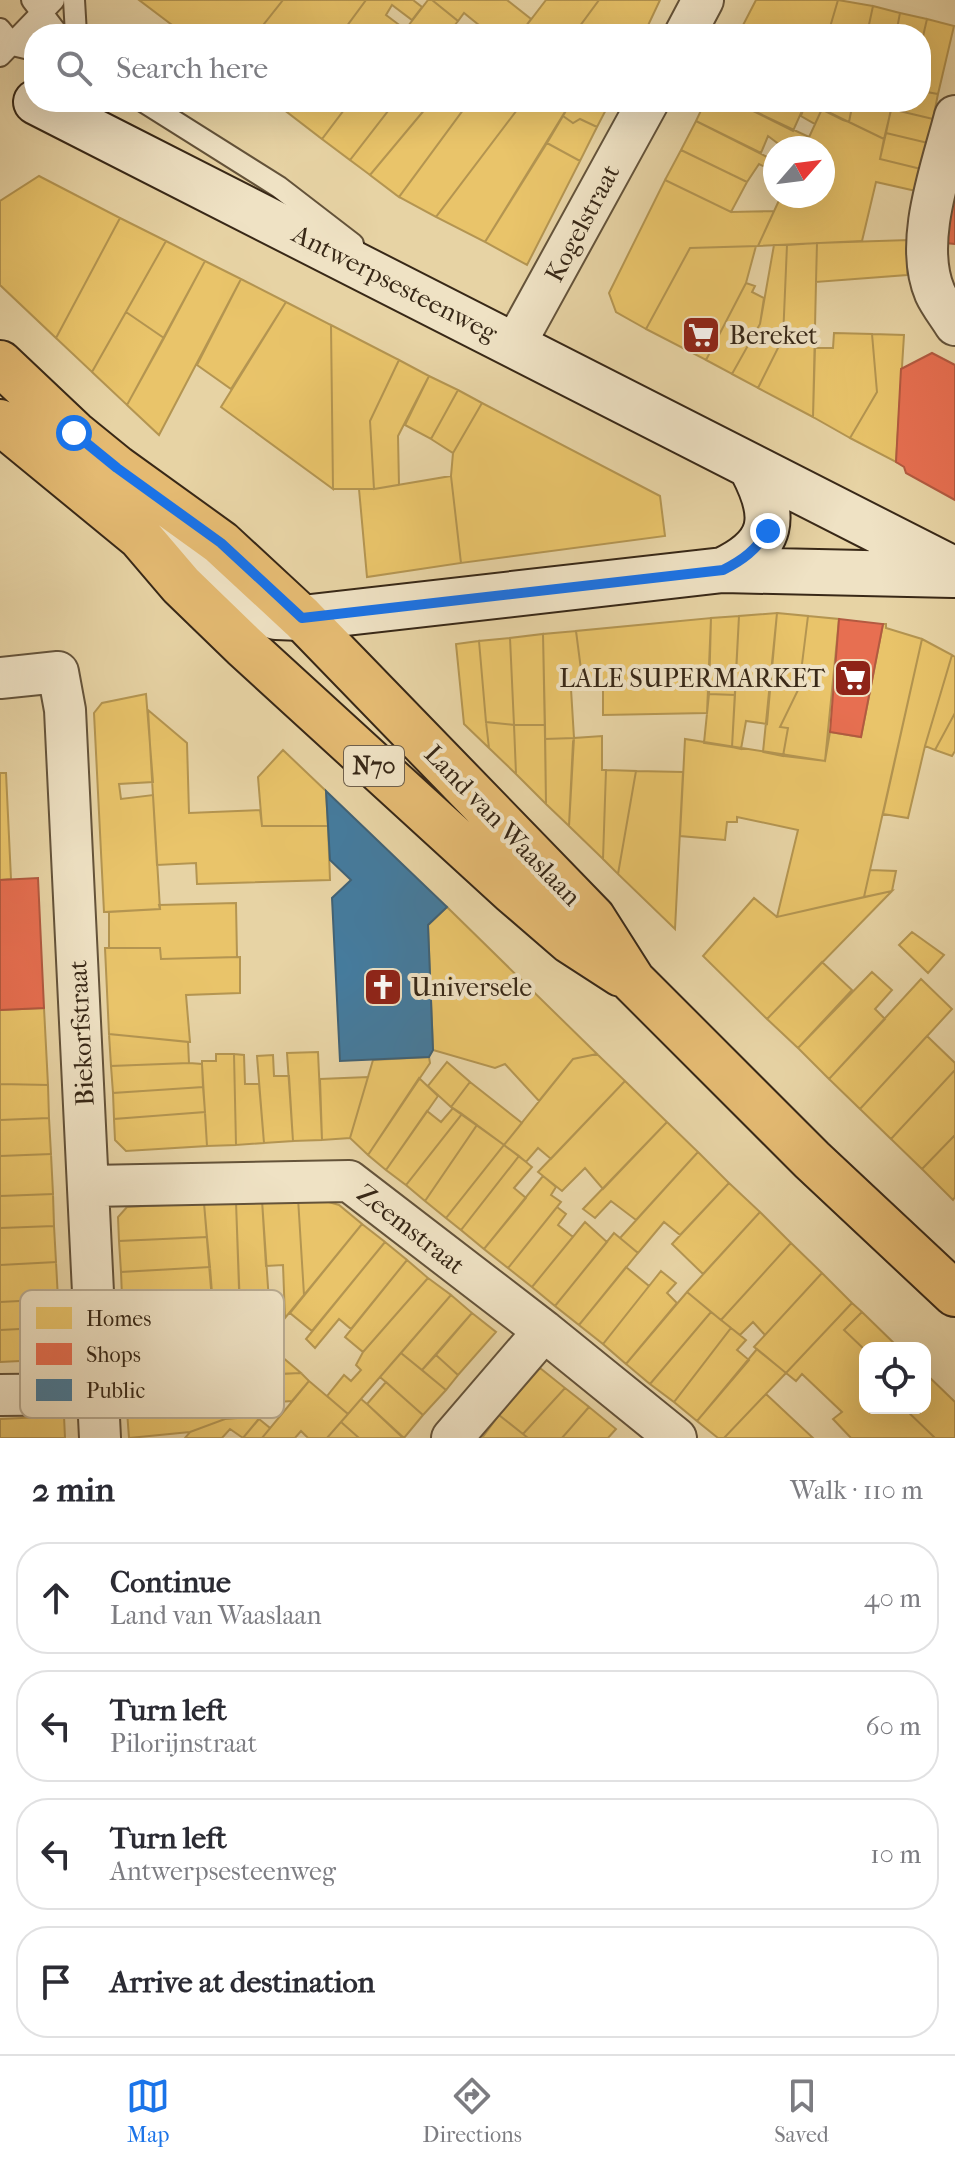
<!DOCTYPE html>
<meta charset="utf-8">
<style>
body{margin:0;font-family:"IM FELL French Canon",serif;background:#f7f7f7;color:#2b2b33}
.controls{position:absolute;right:24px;bottom:24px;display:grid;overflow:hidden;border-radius:16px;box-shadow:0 8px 32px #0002}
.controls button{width:72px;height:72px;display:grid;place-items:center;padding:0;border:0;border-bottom:2px solid #e1e1e2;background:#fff;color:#2b2b33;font:40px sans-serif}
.compass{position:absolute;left:763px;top:136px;width:72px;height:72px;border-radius:50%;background:#fff;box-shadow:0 8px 32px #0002;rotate:62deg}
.stop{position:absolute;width:24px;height:24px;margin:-18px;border:6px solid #1a73e8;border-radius:50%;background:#fff}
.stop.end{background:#1a73e8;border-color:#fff;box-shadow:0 2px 8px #0008}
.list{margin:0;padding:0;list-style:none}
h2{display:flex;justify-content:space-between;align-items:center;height:104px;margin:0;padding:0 32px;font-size:34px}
h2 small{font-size:26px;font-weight:400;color:#7c7c81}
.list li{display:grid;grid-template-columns:52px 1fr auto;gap:24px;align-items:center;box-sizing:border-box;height:112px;margin:0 16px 16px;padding:0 16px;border:2px solid #e1e1e2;border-radius:32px}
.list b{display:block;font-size:30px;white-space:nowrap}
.list p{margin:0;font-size:26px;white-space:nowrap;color:#7c7c81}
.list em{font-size:26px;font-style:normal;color:#7c7c81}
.icon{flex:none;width:44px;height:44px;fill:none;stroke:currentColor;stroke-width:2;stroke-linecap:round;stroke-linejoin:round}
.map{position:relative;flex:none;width:955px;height:1438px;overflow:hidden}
.search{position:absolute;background:#fff;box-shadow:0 8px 32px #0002;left:24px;right:24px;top:24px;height:88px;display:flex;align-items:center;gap:20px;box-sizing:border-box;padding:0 28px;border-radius:32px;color:#7c7c81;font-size:30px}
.sheet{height:616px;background:#fff}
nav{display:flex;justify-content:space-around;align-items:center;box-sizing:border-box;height:112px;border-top:2px solid #e1e1e2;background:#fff;font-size:22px;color:#7c7c81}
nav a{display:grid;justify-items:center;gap:4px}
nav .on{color:#1a73e8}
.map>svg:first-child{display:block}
.homes{fill:#e9c46a;stroke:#b49551;stroke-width:2}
.shops{fill:#e76f51;stroke:#b25a40;stroke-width:2}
.public{fill:#457b9d;stroke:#416275;stroke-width:2}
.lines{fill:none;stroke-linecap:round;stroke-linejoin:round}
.lane-casing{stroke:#64533a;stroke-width:24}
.street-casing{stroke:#64533a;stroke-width:44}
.secondary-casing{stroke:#382817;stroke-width:48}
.primary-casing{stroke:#382817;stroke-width:48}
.lane{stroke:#efe2c4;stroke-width:20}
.street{stroke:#efe2c4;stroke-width:40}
.secondary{stroke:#efe2c4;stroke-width:44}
.primary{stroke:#e4ba72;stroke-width:44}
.route{stroke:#1a73e8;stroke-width:10}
.labels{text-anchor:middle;stroke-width:8;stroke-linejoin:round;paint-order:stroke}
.shield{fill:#efe2c4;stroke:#6f604b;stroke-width:2}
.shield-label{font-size:24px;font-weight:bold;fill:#382817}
.street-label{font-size:26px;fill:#382817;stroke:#efe2c4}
.poi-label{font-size:26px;fill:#382817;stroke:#efe2c4;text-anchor:start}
.key{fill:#efe2c4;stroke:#b8aa90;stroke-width:2}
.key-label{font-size:22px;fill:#382817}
</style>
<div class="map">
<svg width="955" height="1438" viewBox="0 0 955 1438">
<rect width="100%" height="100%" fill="#e7d3a4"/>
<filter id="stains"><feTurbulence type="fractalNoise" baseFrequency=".0025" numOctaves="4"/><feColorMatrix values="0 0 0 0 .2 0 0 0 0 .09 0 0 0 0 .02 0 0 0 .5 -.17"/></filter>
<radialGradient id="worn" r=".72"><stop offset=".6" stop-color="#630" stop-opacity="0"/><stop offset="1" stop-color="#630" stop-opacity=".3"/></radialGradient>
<path class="homes" d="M139,0H283L256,34H184Z
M283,0H366L341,34H256Z
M366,0H413L422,7L412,20L392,5L386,15L406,30L402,34H341Z
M428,0H432L458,21L448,34H402Z
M432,0H507L531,19L520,34H490L464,13L458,21Z
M546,0H599L574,34H520Z
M599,0H660L644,34H574Z
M756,0H838L828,34H751L741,29Z
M838,0L873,6L867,34H828Z
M873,6L900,13L896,34H867Z
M900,13L927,19L921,45V34H896Z
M927,19L954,26L938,94L921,91V45Z
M921,91L938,94L933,119L891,109L893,102H921Z
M289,102H350L322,139L283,109Z
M350,102H395L350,160L322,139Z
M395,102H431L370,175L350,160Z
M431,102H469L399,197L370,175Z
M469,102H523L436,217L399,197Z
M523,102H571L485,242L436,217Z
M571,102H610L597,127L580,119L573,123L563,116Z
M705,102H735L809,137L804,148H784L768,136L761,153L696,121Z
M735,102H806L793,131Z
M806,102L822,109L815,124L801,116Z
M807,102H853L849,122L843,120Z
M853,102H893L884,139L849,122Z
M822,109L884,139L880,159L921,169L916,191L876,182L862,241L758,246L781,196H823V148H804Z
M891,109L933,119L928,143L886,133Z
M563,116L573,123L580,119L597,127L580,161L547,143Z
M696,121L775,161V172L759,164L747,182L681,150Z
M886,133L928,143L921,169L880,159Z
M547,143L580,161L527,265L485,242Z
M681,150L747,182L731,212L665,180Z
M39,176L120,218L56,338L0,285V201Z
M665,180L731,212L774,211L758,246L690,248L646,329L616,312L609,293Z
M120,218L166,241L92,372L56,338Z
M909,240L907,275L816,282L817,243Z
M166,241L205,261L164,338L126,312Z
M817,243L816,282L813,417L758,388L783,338L787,245Z
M774,245H787L783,338L758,388L732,374L760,324Z
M756,246L746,283L706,360L646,329L690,248Z
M205,261L241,279L159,435L127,405Z
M241,279L286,302L231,389L197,365Z
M746,283L755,286L752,292L764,298L760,324L732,374L706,360Z
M286,302L331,325L333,489L221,407Z
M126,312L164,338L127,405L92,372Z
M331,325L399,360L370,421L374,489H333Z
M834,333L872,334L877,392L850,438L813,417L815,348H833Z
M872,334L904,335L896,462L850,438L877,392Z
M399,360L429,376L398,436L399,485L374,489L370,421Z
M429,376L458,390L431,439L405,425Z
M458,390L482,403L453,453L431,439Z
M482,403L660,496L665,536L461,563L451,476L453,453Z
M451,476L461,563L367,577L359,489H374Z
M777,613L808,616L799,688L780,727L788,728L783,756L763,752Z
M777,613L767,724L746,721L741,749L732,747L739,616Z
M739,616L735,695L709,694L711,618Z
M808,616L839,619L825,761L783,756L788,728L780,727L799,688Z
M711,618L707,713L603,715V684L583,685L576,631Z
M883,624H886V628L922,639L864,897L777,917L798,830L737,817V822H727L725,840L680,836L685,739L825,761L830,732L861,737Z
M576,631L583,685L571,689L574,738L545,739L543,634Z
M543,634L545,725H514L510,638Z
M510,638L514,725L486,722L479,641Z
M922,639L952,655L925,746L908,818L883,814Z
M479,641L486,722L489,748L464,724L456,644Z
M952,655L955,657V713L935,750L925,746Z
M146,694L153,782L119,784L121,799L153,795L160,909L104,912L94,713L102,703Z
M709,694L735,695L732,747L704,743Z
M148,710L187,743L189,813L260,810L262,826H328L330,880L197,884L196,863L157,865Z
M955,713V751L952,756L935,750Z
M486,722L514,725L516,774L489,748Z
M514,725H545L546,804L516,774Z
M602,736V770H606L603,859L569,826L574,738Z
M574,738L573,742L569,826L546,804L545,739Z
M283,750L326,791L328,826H262L258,777Z
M606,770L636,771L618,874L603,859Z
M636,771L683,772L675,929L618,874Z
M0,773H6L11,879L0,880Z
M870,870L896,871L892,891L864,897Z
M892,891L767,1019L703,956L754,898L777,917Z
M236,903L237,957L161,959L160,948H109V912L160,909L159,905Z
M447,907L597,1054L573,1059L539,1101L505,1064L495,1068L433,1050L428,925Z
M912,932L944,955L928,973L899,945Z
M105,948H160L161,959L240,957V993L186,995L190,1042L109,1034Z
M822,962L852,990L798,1048L767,1019Z
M872,972L892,990L875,1009L885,1019L829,1079L798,1048Z
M921,979L952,1009L860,1109L829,1079Z
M44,1008L48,1085L0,1084V1010Z
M109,1034L188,1042L189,1063L111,1066Z
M927,1036L955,1063V1070L891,1139L860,1109Z
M318,1052L322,1140L293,1141L287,1053Z
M216,1054H234L236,1145L207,1146L202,1064V1061H216Z
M234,1054L244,1055L245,1084H259L264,1143L236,1145Z
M597,1054L625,1081L551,1159L538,1148L526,1162L504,1145L573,1059Z
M273,1055L274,1076H289L293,1141L264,1143L257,1056Z
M429,1057L430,1063L368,1155L350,1138L373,1060Z
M447,1062L470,1082L451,1107L428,1086Z
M189,1063L202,1064L203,1087L113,1093L111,1066Z
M955,1070V1135L922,1169L891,1139Z
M368,1077L350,1138L322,1140L320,1079Z
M419,1078L438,1096L386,1170L368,1155Z
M625,1081L667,1122L603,1189L585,1168L562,1191L538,1172Z
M470,1082L522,1123L504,1145L451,1107Z
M0,1084L48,1085L49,1118L0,1120Z
M203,1087L205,1112L114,1119L113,1093Z
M453,1108L462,1114L406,1185L386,1170L427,1111L441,1122Z
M205,1112L207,1146L126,1151L115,1140L114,1119Z
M462,1114L477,1125L425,1201L406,1185Z
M49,1118L51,1154L0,1156V1120Z
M667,1122L698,1152L636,1220L611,1201L595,1218L583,1209Z
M477,1125L504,1145L446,1218L425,1201Z
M955,1135V1197L953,1200L922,1169Z
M504,1145L519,1156L461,1230L446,1218Z
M698,1152L729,1183L680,1235L664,1222L638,1253L620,1238Z
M51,1154L53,1194L0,1196V1156Z
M519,1156L532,1167L514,1188L526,1198L484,1249L461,1230Z
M543,1176L556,1187L551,1195L561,1202L508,1268L484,1249Z
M729,1183L760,1212L703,1274L672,1244Z
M53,1194L54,1226L0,1228V1196Z
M298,1198L304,1295L285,1318L283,1265L266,1266L262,1200Z
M298,1198H315L339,1205L362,1224L304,1295Z
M262,1200L270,1316L240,1317L236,1202Z
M236,1202L241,1335L215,1337L204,1203Z
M204,1203L207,1237L119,1241L118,1217L127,1207Z
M557,1207L566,1214L558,1225L573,1237L532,1287L508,1268Z
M760,1212L791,1243L721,1320L687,1292Z
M585,1222L607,1242L555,1306L532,1287Z
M362,1224L385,1242L312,1331L290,1313Z
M54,1226L56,1262L0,1265V1228Z
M614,1233L638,1253L579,1325L555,1306Z
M207,1237L210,1267L121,1272L119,1241Z
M385,1242L407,1260L351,1329L339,1319L315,1348L306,1339Z
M791,1243L822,1273L765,1335L753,1322L740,1335L721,1320Z
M407,1260L428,1278L363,1352L345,1337Z
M56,1262L58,1299L0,1302V1265Z
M210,1267L212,1293L122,1297L121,1272Z
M626,1267L649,1286L603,1344L579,1325Z
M661,1271L676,1283L667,1293L677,1303L626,1364L603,1344Z
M822,1273L852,1303L786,1373L754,1347Z
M428,1278L451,1295L348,1414L327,1396L344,1375L351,1381L361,1370L356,1365L363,1352Z
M687,1292L711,1312L650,1384L626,1364Z
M451,1295L472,1313L422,1370L401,1353Z
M58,1299L59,1327L0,1330V1302Z
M852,1303L862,1312L844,1330L865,1350L863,1359L865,1362V1408H904L935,1438H851L833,1419L842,1412L802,1374L796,1381L786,1373Z
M711,1312L731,1328L674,1402L650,1384Z
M862,1312L899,1348H865V1350L844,1330Z
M472,1313L496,1332L458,1375L436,1355Z
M59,1327L61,1359L0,1362V1330Z
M731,1328L746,1340L737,1350L749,1360L697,1421L674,1402Z
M266,1345H268L301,1373L267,1375Z
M757,1349L786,1373L724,1438H718L697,1421Z
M401,1353L446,1390L423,1415L380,1377Z
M436,1355L458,1375L446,1390L422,1370Z
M540,1368L565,1388L523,1434L499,1415Z
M301,1373L309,1381L292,1401L278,1402L277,1374Z
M925,1373L955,1402V1438H935L904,1408H925Z
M309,1381L348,1414L327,1438H308L301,1431L295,1438H262Z
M386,1382L423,1415L404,1438L367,1404Z
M565,1388L589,1407L562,1438H528L523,1434Z
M766,1394L813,1438H724Z
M361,1399L367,1404L403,1438H359L341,1422Z
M258,1403L261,1416L225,1419L190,1432L129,1438L127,1411Z
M589,1407L616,1429L608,1438H562Z
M499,1415L523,1434L528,1438H482Z
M64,1416L65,1438H0V1419Z
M261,1416L243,1438L230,1429L222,1438H185L190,1432L225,1419Z
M259,1419L270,1428L262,1438H243Z
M341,1422L359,1438H327Z"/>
<path class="shops" d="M951,198L955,199V244L946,243Z
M932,353L955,365V500L906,473L904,467L896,462L901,369Z
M839,619L883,624L861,737L830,732Z
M38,878L44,1008L0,1010V880Z"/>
<path class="public" d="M326,791L447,907L428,925L433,1050L429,1057L340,1061L332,898L351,880L330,860Z"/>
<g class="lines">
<g class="lane-casing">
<path id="lane" d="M32,0L58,34
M74,0L76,34
M0,29L13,45L34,50
M0,56L54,0
M144,102L279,187L353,244"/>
</g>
<g class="street-casing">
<path id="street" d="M685,34L703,0
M955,116C942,167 913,242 935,293C940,304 949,315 955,325
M515,344L648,102
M0,678L58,672L65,710L100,1438
M90,1186L349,1181L544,1331L676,1438
M0,1395L97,1394
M452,1438L544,1331"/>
</g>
<g class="secondary-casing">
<path id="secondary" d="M36,102L955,570
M147,541L193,567L250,610L276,617L302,618L723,570L953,575
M723,570C775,545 777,517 752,469"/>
</g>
<g class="primary-casing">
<path id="primary" d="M0,363L74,433L117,468L221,543L302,618L593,918L633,981L812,1160L955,1294
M0,422L140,537L181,585L244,646L512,891L570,941L621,974"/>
</g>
<use href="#lane" class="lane"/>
<use href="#street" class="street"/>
<use href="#secondary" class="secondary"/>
<use href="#primary" class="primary"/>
</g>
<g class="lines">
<path class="route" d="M74,433L117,468L221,543L302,618L723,570C743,560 756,550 768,531"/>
</g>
<defs>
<g id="supermarket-square" transform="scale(2)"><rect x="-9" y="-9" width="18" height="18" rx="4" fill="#8f2418" stroke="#efe2c4"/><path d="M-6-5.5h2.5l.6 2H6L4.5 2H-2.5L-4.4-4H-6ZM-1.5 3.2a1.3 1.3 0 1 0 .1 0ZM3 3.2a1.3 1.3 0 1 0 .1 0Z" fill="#fff"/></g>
<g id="church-square" transform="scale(2)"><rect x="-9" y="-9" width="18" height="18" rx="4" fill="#8f2418" stroke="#efe2c4"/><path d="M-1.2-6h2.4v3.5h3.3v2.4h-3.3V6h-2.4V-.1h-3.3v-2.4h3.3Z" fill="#fff"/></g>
</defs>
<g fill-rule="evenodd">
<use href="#supermarket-square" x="701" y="335"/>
<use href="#supermarket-square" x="853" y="678"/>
<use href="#church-square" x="383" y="987"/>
</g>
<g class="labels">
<rect class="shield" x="344" y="746" width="60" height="40" rx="6"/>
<g class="shield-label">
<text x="374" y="774">N70</text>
</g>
<g class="street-label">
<text transform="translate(582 223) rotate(-62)" y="9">Kogelstraat</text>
<text transform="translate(395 283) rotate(27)" y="9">Antwerpsesteenweg</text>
<text transform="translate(503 825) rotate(46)" y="9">Land van Waaslaan</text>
<text transform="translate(81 1033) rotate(-93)" y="9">Biekorfstraat</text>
<text transform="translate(411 1229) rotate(38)" y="9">Zeemstraat</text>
</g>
<g class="poi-label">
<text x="729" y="344">Bereket</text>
<text x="825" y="687" text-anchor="end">LALE SUPERMARKET</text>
<text x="411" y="996">Universele</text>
</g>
</g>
<rect x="20" y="1290" width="264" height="128" rx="12" class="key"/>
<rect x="36" y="1307" width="36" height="22" fill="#e9c46a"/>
<rect x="36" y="1343" width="36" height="22" fill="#e76f51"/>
<rect x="36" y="1379" width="36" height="22" fill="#457b9d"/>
<g class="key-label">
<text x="86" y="1326">Homes</text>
<text x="86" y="1362">Shops</text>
<text x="86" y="1398">Public</text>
</g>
<rect width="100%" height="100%" filter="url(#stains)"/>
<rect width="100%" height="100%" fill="url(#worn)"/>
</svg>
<div class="controls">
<button><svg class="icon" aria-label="locate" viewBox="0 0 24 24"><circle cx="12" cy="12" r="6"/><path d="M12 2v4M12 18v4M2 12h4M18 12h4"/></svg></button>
</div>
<svg class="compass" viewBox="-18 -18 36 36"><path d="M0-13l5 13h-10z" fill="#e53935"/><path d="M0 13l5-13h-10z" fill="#7c7c81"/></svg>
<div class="stop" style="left:74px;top:433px"></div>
<div class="stop end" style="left:768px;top:531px"></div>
<div class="search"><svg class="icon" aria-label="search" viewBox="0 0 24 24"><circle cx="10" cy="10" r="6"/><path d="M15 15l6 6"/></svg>Search here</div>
</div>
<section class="sheet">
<h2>2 min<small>Walk · 110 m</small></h2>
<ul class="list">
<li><svg class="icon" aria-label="ahead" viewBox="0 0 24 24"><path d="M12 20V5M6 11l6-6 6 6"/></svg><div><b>Continue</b><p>Land van Waaslaan</p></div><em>40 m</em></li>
<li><svg class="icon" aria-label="left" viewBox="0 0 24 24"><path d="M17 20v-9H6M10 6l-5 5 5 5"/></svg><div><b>Turn left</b><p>Pilorijnstraat</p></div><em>60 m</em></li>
<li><svg class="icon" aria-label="left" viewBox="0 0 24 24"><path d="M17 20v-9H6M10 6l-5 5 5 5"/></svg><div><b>Turn left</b><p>Antwerpsesteenweg</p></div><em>10 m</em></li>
<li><svg class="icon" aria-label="arrive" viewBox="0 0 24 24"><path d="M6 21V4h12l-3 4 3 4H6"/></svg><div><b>Arrive at destination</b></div></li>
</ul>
</section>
<nav>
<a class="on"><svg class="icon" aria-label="map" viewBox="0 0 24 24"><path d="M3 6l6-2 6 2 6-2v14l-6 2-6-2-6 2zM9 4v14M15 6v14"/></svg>Map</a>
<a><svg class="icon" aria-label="directions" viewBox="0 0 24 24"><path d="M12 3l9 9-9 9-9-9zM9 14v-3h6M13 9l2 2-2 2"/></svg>Directions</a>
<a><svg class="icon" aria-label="saved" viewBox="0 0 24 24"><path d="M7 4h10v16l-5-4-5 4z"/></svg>Saved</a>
</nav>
